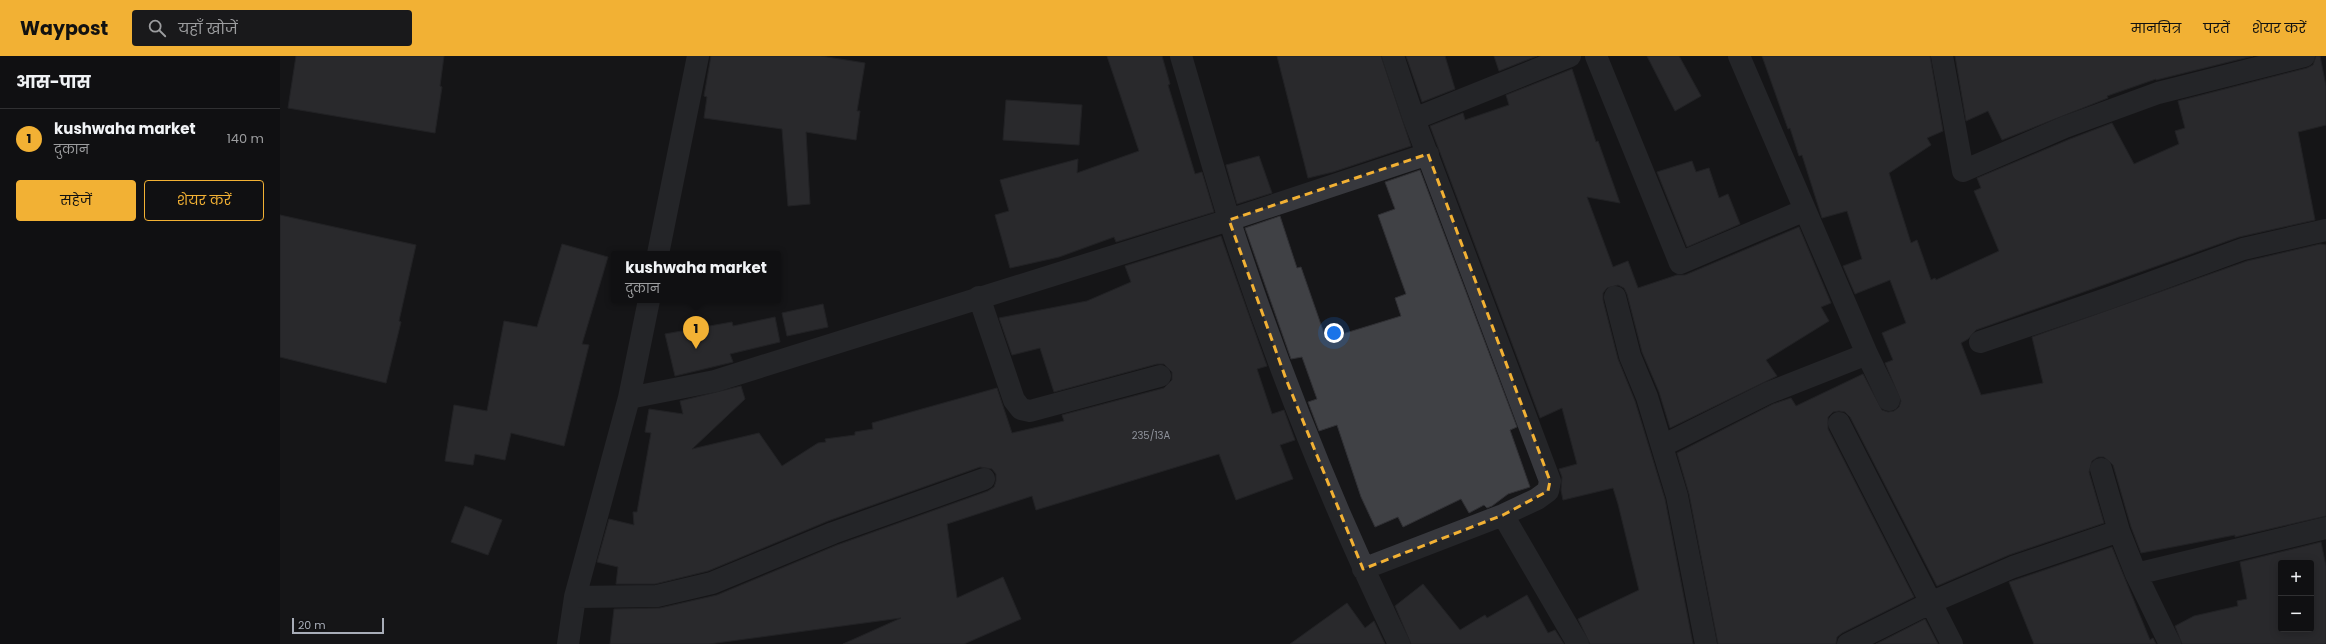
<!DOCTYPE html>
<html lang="hi">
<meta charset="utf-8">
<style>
body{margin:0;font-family:Poppins,"Noto Sans Devanagari",sans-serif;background:#19191b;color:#f1f3f6}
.controls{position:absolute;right:12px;bottom:12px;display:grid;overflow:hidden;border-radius:4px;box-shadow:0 2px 10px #0003}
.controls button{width:36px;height:36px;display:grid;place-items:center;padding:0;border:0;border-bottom:1px solid #303032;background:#101012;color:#f1f3f6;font:20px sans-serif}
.scale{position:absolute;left:12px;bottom:10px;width:92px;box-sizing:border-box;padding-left:4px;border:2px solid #a8adb8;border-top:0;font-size:11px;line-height:14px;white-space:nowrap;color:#a8adb8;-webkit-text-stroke:3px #111113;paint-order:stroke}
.you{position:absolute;left:1054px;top:277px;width:14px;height:14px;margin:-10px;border:3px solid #fff;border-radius:50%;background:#1a73e8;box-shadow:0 0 0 6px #1a73e833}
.badge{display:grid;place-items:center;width:26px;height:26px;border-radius:50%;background:#f2b134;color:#111;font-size:13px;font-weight:700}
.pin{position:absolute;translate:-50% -33px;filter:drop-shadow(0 1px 2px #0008)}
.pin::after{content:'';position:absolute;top:21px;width:14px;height:12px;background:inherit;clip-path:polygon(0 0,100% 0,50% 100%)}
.popup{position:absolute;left:331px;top:195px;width:170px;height:52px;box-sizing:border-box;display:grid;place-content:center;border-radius:4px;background:#101012;filter:drop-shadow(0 1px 3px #0005);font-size:13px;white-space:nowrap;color:#9c9d9f}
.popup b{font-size:15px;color:#f1f3f6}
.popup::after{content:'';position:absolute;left:50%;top:100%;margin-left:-8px;border:8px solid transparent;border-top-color:#101012}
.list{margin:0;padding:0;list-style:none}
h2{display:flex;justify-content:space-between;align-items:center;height:52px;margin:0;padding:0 16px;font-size:17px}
h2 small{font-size:13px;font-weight:400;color:#9c9d9f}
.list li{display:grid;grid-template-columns:26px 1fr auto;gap:12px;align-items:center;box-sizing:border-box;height:60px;padding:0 16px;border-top:1px solid #303032}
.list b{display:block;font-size:15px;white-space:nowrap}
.list p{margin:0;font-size:13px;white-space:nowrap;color:#9c9d9f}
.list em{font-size:13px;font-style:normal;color:#9c9d9f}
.actions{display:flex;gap:8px;padding:12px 16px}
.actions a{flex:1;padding:9px 0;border:1px solid #f2b134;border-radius:4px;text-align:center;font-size:14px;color:#f2b134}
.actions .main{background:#f2b134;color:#111}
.icon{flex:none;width:22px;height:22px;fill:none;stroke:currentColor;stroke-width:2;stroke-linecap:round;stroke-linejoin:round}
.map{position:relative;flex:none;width:2046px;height:588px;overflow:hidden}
header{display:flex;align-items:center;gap:24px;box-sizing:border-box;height:56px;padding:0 20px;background:#f2b134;color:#111}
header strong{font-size:19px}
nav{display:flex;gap:22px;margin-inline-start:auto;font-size:14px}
.search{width:280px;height:36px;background:#19191b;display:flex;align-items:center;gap:10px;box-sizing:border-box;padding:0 14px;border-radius:4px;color:#9c9d9f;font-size:15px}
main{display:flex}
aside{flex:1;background:#101012}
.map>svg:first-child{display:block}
.building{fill:#404145;stroke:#303034;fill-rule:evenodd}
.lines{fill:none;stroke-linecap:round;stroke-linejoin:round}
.street{stroke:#37383d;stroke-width:22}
.marked{fill:none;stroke:#f2b134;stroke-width:3;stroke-dasharray:8 5;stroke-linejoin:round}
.labels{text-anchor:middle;stroke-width:3;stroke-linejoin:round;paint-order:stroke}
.number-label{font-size:10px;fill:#8e929b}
</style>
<header>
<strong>Waypost</strong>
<div class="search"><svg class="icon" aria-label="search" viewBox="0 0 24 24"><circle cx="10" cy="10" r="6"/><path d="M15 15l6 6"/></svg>यहाँ खोजें</div>
<nav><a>मानचित्र</a><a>परतें</a><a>शेयर करें</a></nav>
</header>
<main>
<aside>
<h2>आस-पास<small></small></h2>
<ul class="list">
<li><span class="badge">1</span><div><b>kushwaha market</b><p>दुकान</p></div><em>140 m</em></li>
</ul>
<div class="actions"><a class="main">सहेजें</a><a>शेयर करें</a></div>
</aside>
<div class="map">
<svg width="2046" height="588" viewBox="0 0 2046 588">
<rect width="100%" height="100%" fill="#161618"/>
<path class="building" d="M16,0H164L160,30L162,31L155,77L8,52Z
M431,0H541L585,7L577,55H580L576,84L526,76L530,148L508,150L502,73L424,62L427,41L424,40Z
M827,0H882L890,28L888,29L915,118L922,116L934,156L836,186L834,181L779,201L730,212L715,159L729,155L720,124L798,103L797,117L859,95Z
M997,0H1101L1131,90L1053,116L1028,122Z
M1126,0H1165L1175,33L1142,46Z
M1214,0H1257L1219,15Z
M1367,0H1399L1421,40L1395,55Z
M1482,0H1650L1663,75L1647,82L1651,89L1609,117L1631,187L1637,184L1651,224L1655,222L1656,224L1719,195L1694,135L1701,132L1697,122L1790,83L1832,67L1854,108L1899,88L1895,75L1905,72L1898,45L2027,12L2033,9L2036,0H2040L2046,30V69L2018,76L2035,164L1959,181L1696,274L1688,283L1681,287L1701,339L1763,327L1752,281L1967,205L2040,188L2046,189V460L1955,481V479L1861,497L1851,471L1833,409L1824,401H1818L1812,405L1809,416L1824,467L1729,499L1657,530L1570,361L1565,356L1559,355L1553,356L1548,361V373L1634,541L1562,577L1557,581L1556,588H1438L1409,438L1397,397L1493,348L1511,342L1516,350L1583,318L1602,354L1608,356L1614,355L1619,351L1621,345L1605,307L1613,304L1602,277L1626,267L1610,224L1575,238L1563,210L1582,203L1567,155L1542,162L1522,99L1519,100L1510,72L1508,73Z
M1675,0H1973L1876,24V23L1827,40L1828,42L1722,84L1708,55L1686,65Z
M1292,13L1316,86L1318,85L1340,147L1307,141L1333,211L1348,205L1358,232L1397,219H1405L1519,171L1551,247L1541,251L1549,265L1486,304L1497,320L1390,372L1379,336L1362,296L1347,238L1344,232L1338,229L1327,232L1323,237V244L1338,303L1355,345L1385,443L1413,588H1310L1298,563L1359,534L1338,448L1333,432L1283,444L1281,434L1282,421L1279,413L1297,408L1282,352L1260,362L1150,70L1183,57L1185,64L1229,49L1226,39Z
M726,44L802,49L799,89L723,84Z
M979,100L992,137L957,148L946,109Z
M1412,105L1416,116L1429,112L1439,142L1448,138L1460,168L1407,191L1377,116Z
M1140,114L1237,371L1230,374L1250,431L1228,438L1212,450L1207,452L1204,449L1189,457L1181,443L1123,471L1118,461L1095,471L1081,441L1057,369L1039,375L1028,346L1037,343L1022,301L1011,303L965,172L1000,160L1017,212L1021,211L1046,283L1121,260L1115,242L1126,238L1098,159L1115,153L1105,126Z
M0,159L136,189L119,265L121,266L106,327L0,301Z
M941,180L987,310L977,313L992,358L1004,354L1015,384L1000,389L1013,423L956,444L939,398L756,454L752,440L667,468L677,542L723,521L741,563L684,588H563L621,562L429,588H330L334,553L380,552L437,539L557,489L708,435L714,431L716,425V418L712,413L700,411L548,465L428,515L375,528H336L338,511L317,506L329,463L354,469L353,456H357L371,377L365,376L369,353L403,358L400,345L461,330L465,343L412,393L479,377L502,410L538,387L546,386L545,383L575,379V376L593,373L592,367L717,332L732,377L784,365L782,359L884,332L892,324V316L884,308H877L774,336L760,292L732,299L719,262L807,245L851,226L845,210Z
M282,188L328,201L302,288L309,289L284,390L231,377L225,404L195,398L193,409L165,405L174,349L207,355L224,265L257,271Z
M543,248L548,271L507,280L502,257Z
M495,261L500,286L450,298L453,306L395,320L385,278L452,266L453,270Z
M185,450L222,464L208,499L171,486Z
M2041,486L2046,510V588H1902L1895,570L1914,560L1958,550L1957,545L1967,543L1960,506ZM2001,507H2031V573H2001Z
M1832,491L1870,584L1873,582L1876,588H1754L1729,526Z
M1143,528L1180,574L1205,559L1207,562L1247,539L1268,577L1275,574L1284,588H1131L1115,550Z
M1067,547L1085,572L1094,565L1105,588H1010Z
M1645,563L1658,588H1596Z"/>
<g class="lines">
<path class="street" d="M901,0C917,54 932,109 949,163C996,308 1053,451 1119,588
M1316,0L1400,207L1525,154
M1459,0L1587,298L1609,344
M1662,0L1683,115L1785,71L1878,37L2024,0
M1134,63L1290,0
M378,198L418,0
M699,241L734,344L741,353L750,355L880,320
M1335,241L1350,300L1367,341L1397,440L1426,588
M1700,286L1829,242L1963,193L2046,174
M349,342L435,325L949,164L1148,98
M1559,367L1672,588
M1382,390L1488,337L1587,298
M1821,413L1839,475L1856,518L1890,588
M1223,459L1298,588
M1083,513L1223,459L1257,443L1268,435L1270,425L1134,63L1113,0
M1856,518L2046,472
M295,541L377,540L432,527L553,477L704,423
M288,588L295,541L349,342L369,244
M1568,588L1652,546L1733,511L1839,475"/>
</g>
<path d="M0 0H2046V588H0ZM1148,98L1270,425L1268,435L1223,459L1083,513L1006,323L949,164Z" fill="#161618" fill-opacity=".55" fill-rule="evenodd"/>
<path class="marked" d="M1148,98L1270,425L1268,435L1223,459L1083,513L1006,323L949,164Z"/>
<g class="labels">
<g class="number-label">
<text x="871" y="383">235/13A</text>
</g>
</g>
</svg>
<div class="controls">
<button>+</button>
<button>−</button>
</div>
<div class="scale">20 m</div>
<div class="you"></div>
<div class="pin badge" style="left:416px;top:293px">1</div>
<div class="popup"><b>kushwaha market</b>दुकान</div>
</div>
</main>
